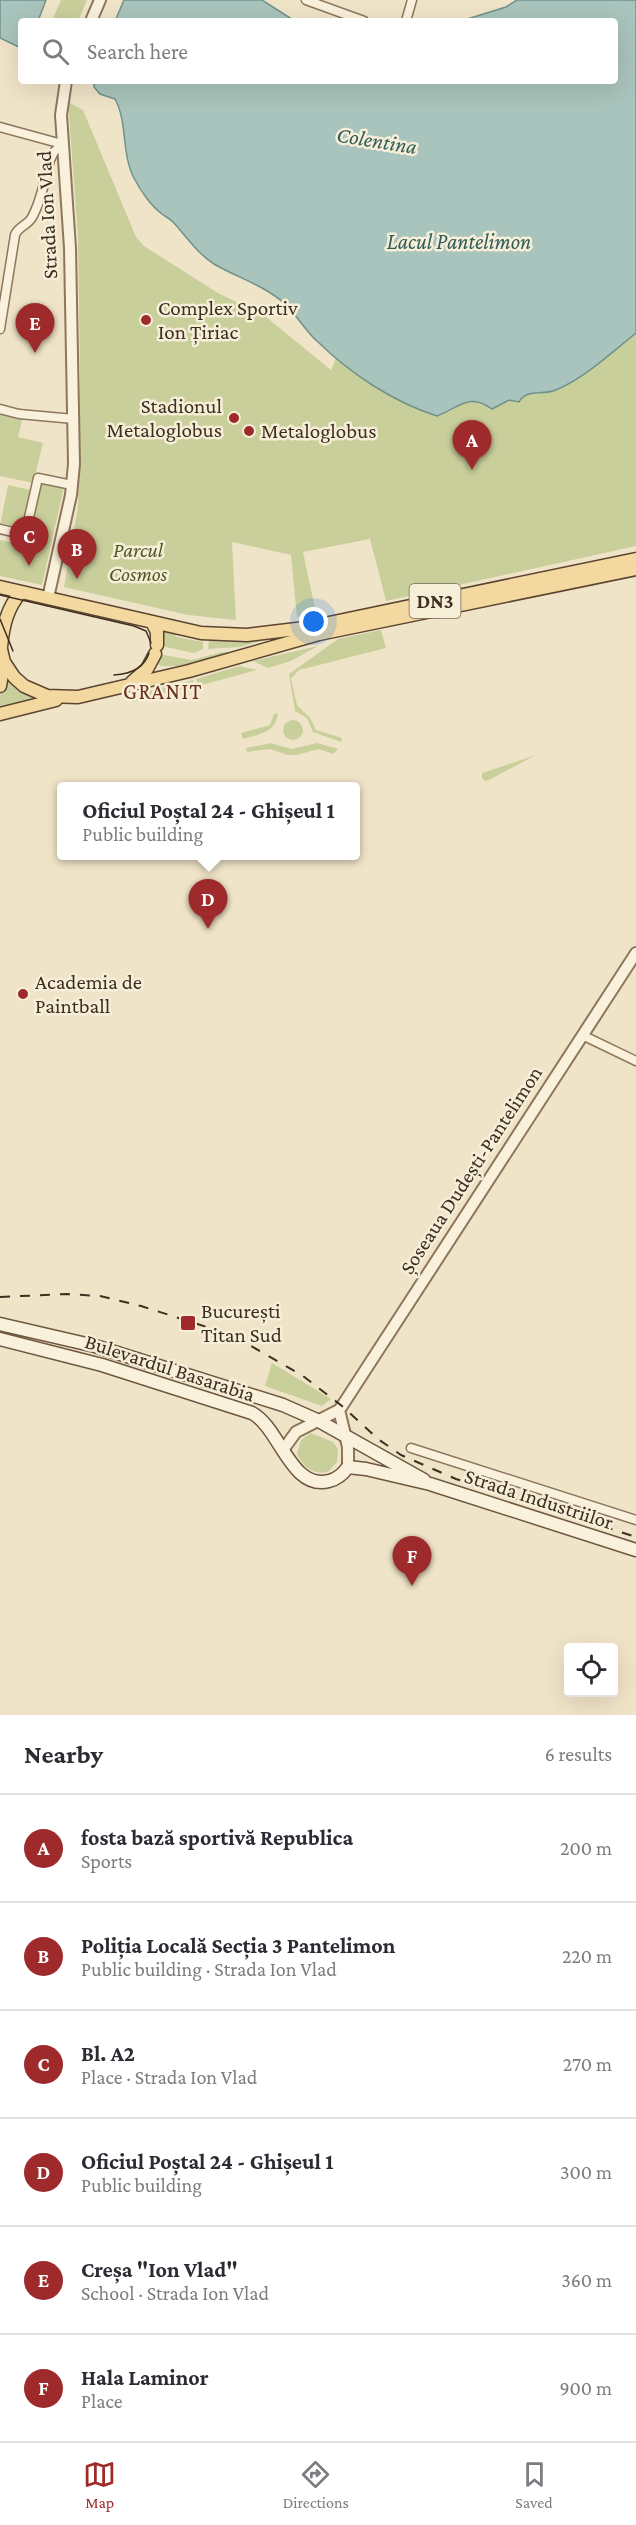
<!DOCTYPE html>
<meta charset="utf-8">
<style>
body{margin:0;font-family:"Crimson Pro",serif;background:#f7f7f7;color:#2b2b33}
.controls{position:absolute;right:18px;bottom:18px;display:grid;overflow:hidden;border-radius:6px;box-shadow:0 6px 24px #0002}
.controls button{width:54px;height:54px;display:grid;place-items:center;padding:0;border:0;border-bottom:2px solid #e1e1e2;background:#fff;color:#2b2b33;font:30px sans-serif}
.you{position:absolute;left:314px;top:622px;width:21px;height:21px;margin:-15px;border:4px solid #fff;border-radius:50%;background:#1a73e8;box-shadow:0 0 0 9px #1a73e833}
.badge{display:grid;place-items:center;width:39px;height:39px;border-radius:50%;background:#9e2a2b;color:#fff;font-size:20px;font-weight:700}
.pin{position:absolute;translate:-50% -50px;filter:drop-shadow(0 2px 3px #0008)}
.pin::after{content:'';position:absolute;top:32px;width:21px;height:18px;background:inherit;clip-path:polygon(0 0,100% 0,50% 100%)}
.popup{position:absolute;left:57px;top:782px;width:303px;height:78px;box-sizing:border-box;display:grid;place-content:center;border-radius:6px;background:#fff;filter:drop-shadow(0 2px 4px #0005);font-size:20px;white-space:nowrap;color:#7c7c81}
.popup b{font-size:22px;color:#2b2b33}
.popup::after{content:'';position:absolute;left:50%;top:100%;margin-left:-12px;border:12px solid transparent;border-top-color:#fff}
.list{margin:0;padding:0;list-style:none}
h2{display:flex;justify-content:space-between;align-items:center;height:78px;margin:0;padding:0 24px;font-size:26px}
h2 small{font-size:20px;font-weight:400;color:#7c7c81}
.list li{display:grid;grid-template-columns:39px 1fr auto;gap:18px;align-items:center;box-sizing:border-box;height:108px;padding:0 24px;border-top:2px solid #e1e1e2}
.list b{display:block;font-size:22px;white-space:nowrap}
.list p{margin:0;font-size:20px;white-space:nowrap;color:#7c7c81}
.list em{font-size:20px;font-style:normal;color:#7c7c81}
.icon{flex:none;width:33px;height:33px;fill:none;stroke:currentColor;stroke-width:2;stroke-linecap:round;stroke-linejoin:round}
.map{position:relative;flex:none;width:636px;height:1715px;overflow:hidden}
.search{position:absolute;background:#fff;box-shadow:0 6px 24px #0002;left:18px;right:18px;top:18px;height:66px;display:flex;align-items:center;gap:15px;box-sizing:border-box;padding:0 21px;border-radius:6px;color:#7c7c81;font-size:22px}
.sheet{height:726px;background:#fff}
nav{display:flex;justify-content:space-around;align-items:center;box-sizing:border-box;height:84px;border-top:2px solid #e1e1e2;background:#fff;font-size:16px;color:#7c7c81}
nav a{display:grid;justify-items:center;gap:3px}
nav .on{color:#9e2a2b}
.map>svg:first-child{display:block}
.green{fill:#c9cf9b}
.water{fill:#a9c4bc;stroke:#6f938a;stroke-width:1.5}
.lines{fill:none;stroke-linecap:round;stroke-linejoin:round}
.minor-casing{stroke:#8d765c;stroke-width:11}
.tertiary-casing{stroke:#8d765c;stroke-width:14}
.secondary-casing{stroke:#6f573f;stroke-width:15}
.primary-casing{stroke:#5b4430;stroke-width:15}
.minor{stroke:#faf1dc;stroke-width:8}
.tertiary{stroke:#faf1dc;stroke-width:10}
.secondary{stroke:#faf1dc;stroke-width:12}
.primary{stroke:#f3d9a0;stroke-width:12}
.tram{stroke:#3d2e20;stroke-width:1.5}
.rail{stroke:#3d2e20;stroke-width:2;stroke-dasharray:10 10;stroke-linecap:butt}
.poi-dot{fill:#9e2a2b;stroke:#f7eed8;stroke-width:2}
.labels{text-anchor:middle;stroke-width:5;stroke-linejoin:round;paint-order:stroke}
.shield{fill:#f7eed8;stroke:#756857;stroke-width:1.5}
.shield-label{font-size:20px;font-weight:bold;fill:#3d2e20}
.street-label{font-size:21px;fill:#3d2e20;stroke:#f7eed8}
.poi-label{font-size:21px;fill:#3d2e20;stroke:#f7eed8;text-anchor:start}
.park-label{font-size:21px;font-style:italic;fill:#4d5a26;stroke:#f7eed8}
.water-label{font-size:22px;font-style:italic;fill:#2f5d5a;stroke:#f7eed8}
.neighbourhood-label{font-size:22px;letter-spacing:1.5px;fill:#6b2e1e;stroke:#f7eed8}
</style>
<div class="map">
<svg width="636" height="1715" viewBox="0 0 636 1715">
<rect width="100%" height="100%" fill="#f0e4c8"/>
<path class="green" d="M61,0H87L78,21H52Z
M68,102L83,110L136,237L144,246L218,293L265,316L331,370L336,358L380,389L449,412C464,401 476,397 492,408L509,400L519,402C527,388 542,396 556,390C586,377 610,353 636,333V546L386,601L370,539L303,552L316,613L297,617L291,555L232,542L236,620L188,615L64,587L78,507L80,375L78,237Z
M0,411L23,416L18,437L43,443L33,483L0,476Z
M39,482L64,487L42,585L0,576V540L25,545Z
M8,485L31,490L22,531L0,526Z
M162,630L172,632L177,637L203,642V649L194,653L161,646Z
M381,630L386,648L299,670L291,679L297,705L310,718L316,730L342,738L341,742L313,732L307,718L295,711L289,674L338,639Z
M276,637L240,647L208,649L209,639Z
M318,646L291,661L268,668L253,661Z
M222,652H230C213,658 169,673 155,663L158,654L192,660Z
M239,666L257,670L198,686L196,679Z
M7,677L17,688L36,699L0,708V696Z
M193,680L194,686L132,702L125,697Z
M278,713C276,733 259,734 243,739L241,733L270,725L274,714Z
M283 730a10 10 0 1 1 20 0a10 10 0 1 1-20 0Z
M271,743L291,749L317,743L338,749L333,754L319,749L296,755H288L270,749L247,752L246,748Z
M536,755L489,780L485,781L482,778V773Z
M272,1363L331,1399L322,1406L265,1386Z
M311,1433L333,1442L338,1449L337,1462L328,1472C312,1475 304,1467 297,1454L301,1440Z"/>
<path class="water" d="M0,0H46L38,21H21V48L0,38Z
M124,0H262L295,21H115Z
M517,0H636V333C611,353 586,377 556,390C542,396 527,388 519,402L509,400L492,409C469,392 459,408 437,416C393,402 351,374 318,342C305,331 297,315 285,304C264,285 238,278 214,264C197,253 186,236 173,222C169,218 166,217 162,214C151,206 140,190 134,178C121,153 128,123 115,99L100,94L94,87V81H615V21H461L506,7Z"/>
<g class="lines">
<g class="minor-casing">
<path id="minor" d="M306,0L364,21
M406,21L412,0
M0,127L62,144
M0,329L15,235C18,227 26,226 31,219C41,203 45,178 50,160L54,152L62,144
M0,409L19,414L74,419
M0,529L25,535L38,478L72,485
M582,1035L636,1061
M411,1448L636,1520"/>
</g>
<g class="tertiary-casing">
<path id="tertiary" d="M91,21L100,0
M48,598L71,495L74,464L70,248L61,115L66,81
M339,1410L348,1447V1467
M283,1450L296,1432L339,1410L342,1406L636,953"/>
</g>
<g class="secondary-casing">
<path id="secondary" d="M0,1324L95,1346L283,1405L317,1420L424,1480
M0,1339L102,1365L252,1413C280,1428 291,1491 329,1481C338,1479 343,1474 348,1467L366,1469L430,1484L636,1550"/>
</g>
<g class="primary-casing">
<path id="primary" d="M0,587L201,633L247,635L305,628L636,559
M152,622L157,632V645
M0,645L4,662L14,677L24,686L47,696L78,697L189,671L319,634L636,569
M1,647C3,626 7,608 21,592
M132,682L147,669L155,654
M0,686L4,662
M0,714L56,700"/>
</g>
<use href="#minor" class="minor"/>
<use href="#tertiary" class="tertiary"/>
<use href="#secondary" class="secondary"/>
<use href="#primary" class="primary"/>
<path class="tram" d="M0,595L134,626L146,631L151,643
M0,619L13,651
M114,675C130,674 144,669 149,653"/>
<path class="rail" d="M0,1297L67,1294L100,1296L141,1306L213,1329L244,1342L303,1376L342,1406L378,1439L401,1455L456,1479L636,1537"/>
</g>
<g class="poi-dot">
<circle cx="146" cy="320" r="6"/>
<circle cx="234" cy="418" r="6"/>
<circle cx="249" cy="431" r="6"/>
<circle cx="23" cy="994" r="6"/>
<rect x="180" y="1315" width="16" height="16" rx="3"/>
</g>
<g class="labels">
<rect class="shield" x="409.5" y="584" width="51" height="34" rx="4.5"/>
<g class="shield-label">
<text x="435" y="608">DN3</text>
</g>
<g class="street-label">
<text transform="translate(47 215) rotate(-93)" y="7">Strada Ion Vlad</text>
<text transform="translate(471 1170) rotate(-57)" y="7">Șoseaua Dudești-Pantelimon</text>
<text transform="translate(170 1368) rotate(18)" y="7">Bulevardul Basarabia</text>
<text transform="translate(539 1499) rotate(18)" y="7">Strada Industriilor</text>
</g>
<g class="poi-label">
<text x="158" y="315">Complex Sportiv<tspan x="158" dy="24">Ion Țiriac</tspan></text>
<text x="222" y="413" text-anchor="end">Stadionul<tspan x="222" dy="24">Metaloglobus</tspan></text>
<text x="261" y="438">Metaloglobus</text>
<text x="35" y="989">Academia de<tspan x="35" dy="24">Paintball</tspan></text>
<text x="201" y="1318">București<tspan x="201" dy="24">Titan Sud</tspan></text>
</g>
<g class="park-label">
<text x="138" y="557">Parcul<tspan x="138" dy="24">Cosmos</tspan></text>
</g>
<g class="water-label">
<text transform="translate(377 140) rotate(9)" y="8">Colentina</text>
<text x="459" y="249">Lacul Pantelimon</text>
</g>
<g class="neighbourhood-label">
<text x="163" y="699">GRANIT</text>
</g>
</g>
</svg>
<div class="controls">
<button><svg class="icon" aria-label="locate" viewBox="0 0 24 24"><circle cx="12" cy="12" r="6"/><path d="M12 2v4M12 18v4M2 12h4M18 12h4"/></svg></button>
</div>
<div class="you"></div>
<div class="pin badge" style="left:472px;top:470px">A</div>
<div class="pin badge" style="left:77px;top:579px">B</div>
<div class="pin badge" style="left:29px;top:566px">C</div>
<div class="pin badge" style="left:208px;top:929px">D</div>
<div class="popup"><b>Oficiul Poștal 24 - Ghișeul 1</b>Public building</div>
<div class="pin badge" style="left:35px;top:353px">E</div>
<div class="pin badge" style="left:412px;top:1586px">F</div>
<div class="search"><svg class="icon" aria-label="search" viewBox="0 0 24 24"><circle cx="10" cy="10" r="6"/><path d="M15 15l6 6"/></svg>Search here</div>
</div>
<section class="sheet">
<h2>Nearby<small>6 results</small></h2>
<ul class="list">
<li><span class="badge">A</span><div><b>fosta bază sportivă Republica</b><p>Sports</p></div><em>200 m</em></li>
<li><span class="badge">B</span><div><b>Poliția Locală Secția 3 Pantelimon</b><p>Public building · Strada Ion Vlad</p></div><em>220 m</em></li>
<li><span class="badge">C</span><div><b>Bl. A2</b><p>Place · Strada Ion Vlad</p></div><em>270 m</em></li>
<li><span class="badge">D</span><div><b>Oficiul Poștal 24 - Ghișeul 1</b><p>Public building</p></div><em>300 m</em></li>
<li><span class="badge">E</span><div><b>Creșa &quot;Ion Vlad&quot;</b><p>School · Strada Ion Vlad</p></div><em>360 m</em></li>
<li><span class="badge">F</span><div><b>Hala Laminor</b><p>Place</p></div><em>900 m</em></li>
</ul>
</section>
<nav>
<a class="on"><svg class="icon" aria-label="map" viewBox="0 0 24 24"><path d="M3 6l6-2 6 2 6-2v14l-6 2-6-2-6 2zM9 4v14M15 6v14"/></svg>Map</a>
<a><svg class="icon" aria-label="directions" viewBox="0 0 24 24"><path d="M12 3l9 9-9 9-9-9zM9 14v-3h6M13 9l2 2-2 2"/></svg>Directions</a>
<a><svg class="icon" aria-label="saved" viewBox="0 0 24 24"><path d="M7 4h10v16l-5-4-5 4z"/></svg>Saved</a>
</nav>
